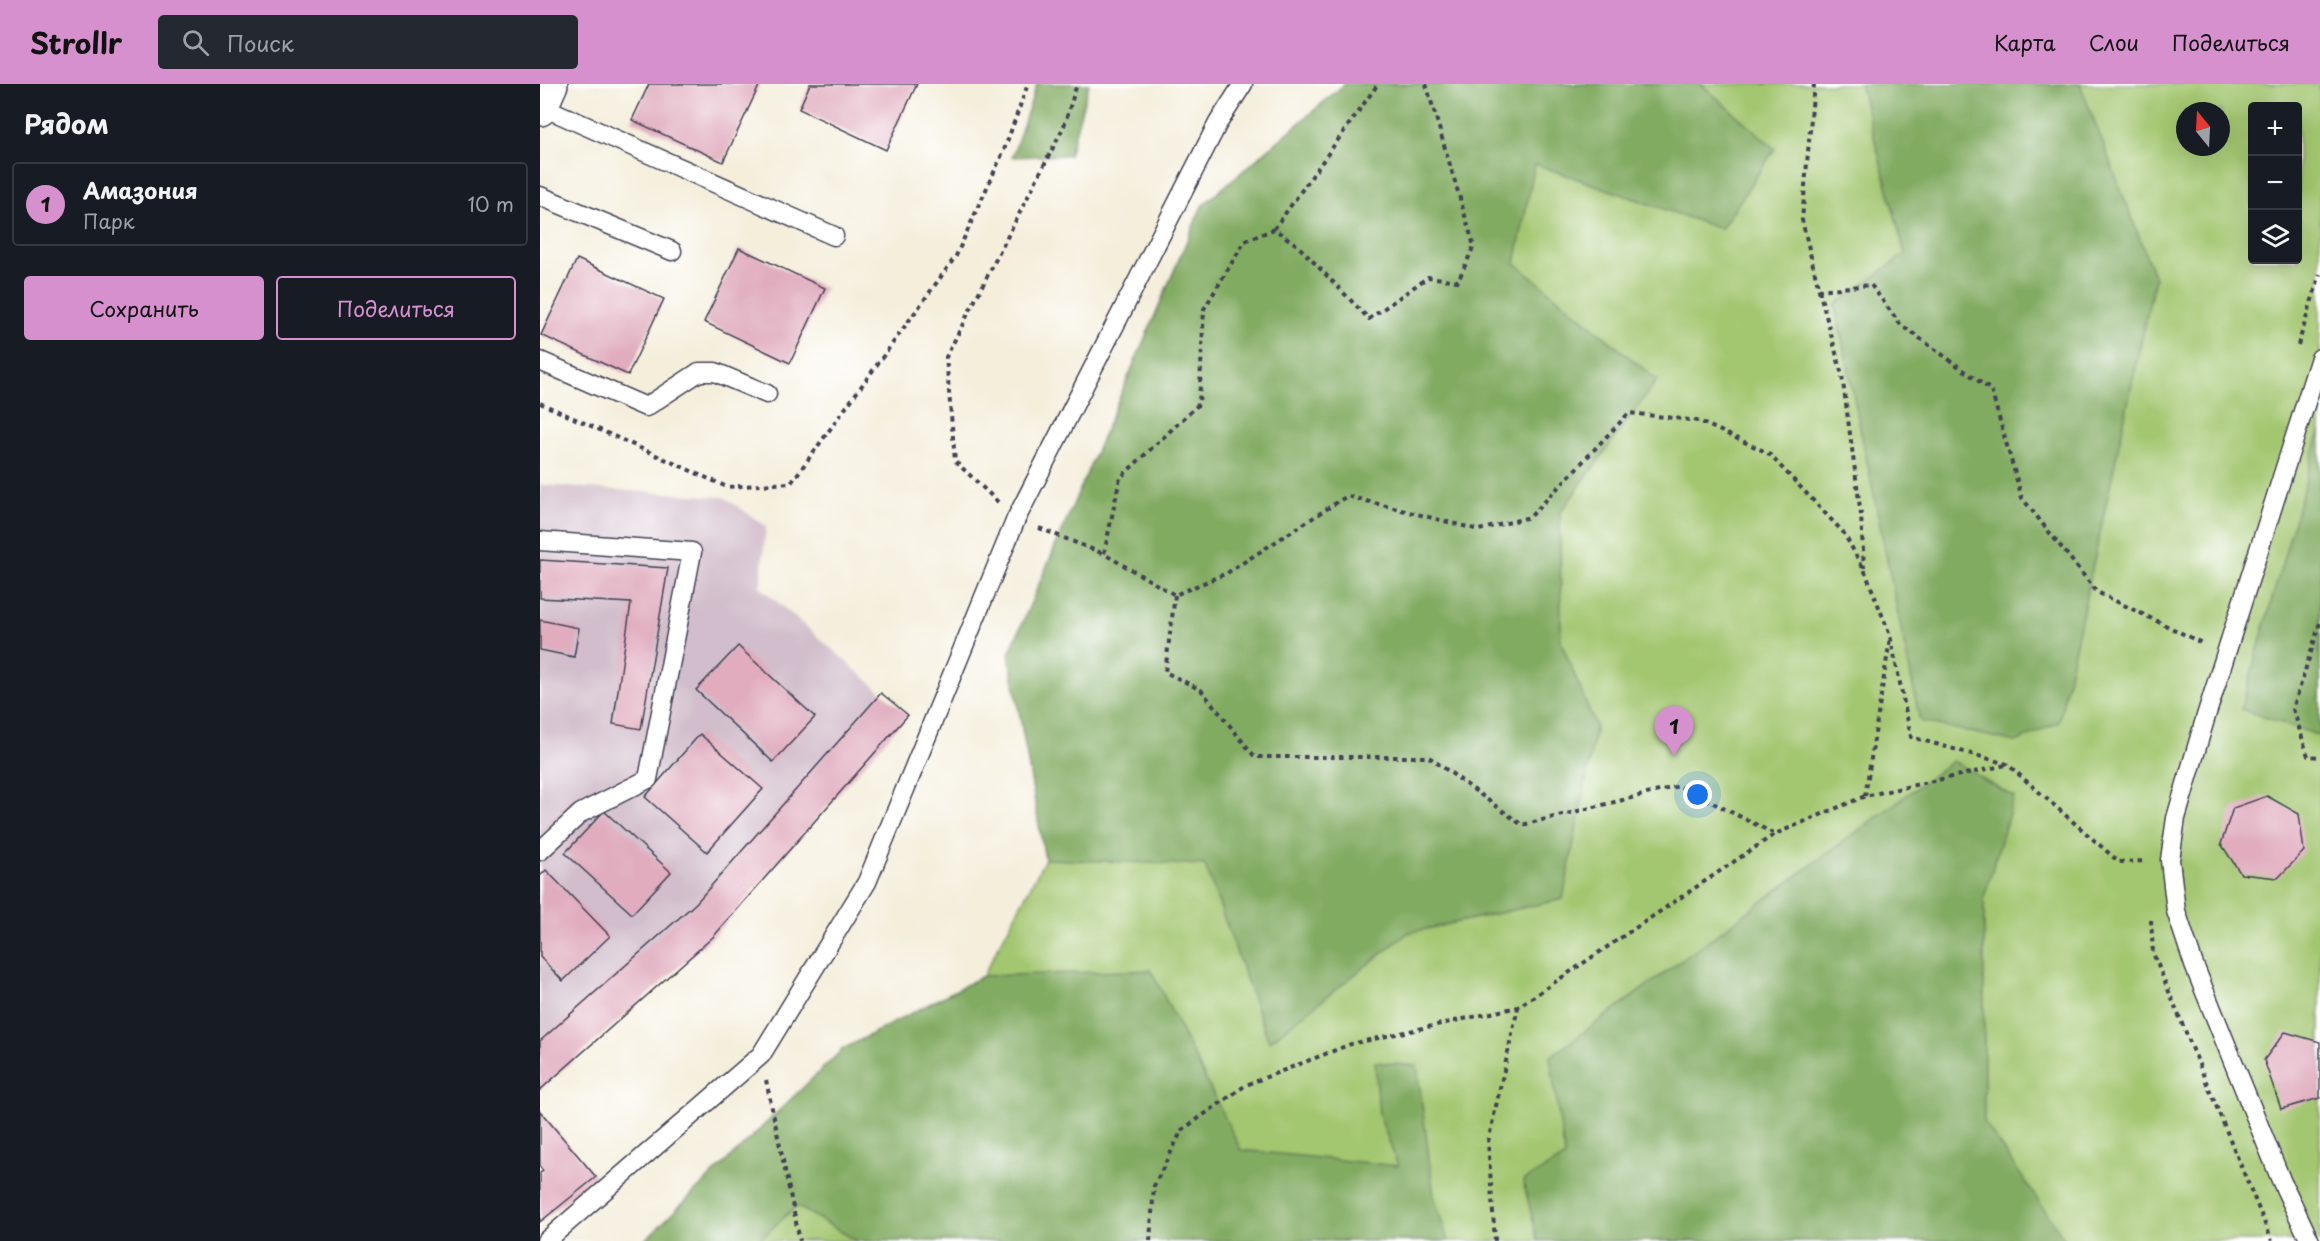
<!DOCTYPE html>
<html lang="ru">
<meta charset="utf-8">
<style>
body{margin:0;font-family:"Playpen Sans",sans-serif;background:#242831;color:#f1f3f6}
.controls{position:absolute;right:18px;top:18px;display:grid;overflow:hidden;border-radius:6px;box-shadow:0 6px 24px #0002}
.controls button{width:54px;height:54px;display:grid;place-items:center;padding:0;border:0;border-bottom:2px solid #363941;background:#171b24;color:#f1f3f6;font:30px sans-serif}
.compass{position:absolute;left:1636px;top:18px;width:54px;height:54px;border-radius:50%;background:#171b24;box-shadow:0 6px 24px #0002;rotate:342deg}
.you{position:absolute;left:1158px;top:711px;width:21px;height:21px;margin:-15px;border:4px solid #fff;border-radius:50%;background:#1a73e8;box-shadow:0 0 0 9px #1a73e833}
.badge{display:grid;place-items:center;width:39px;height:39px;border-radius:50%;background:#d690ce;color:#111;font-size:20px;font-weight:700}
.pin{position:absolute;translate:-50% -50px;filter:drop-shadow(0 2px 3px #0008)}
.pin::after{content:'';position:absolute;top:32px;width:21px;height:18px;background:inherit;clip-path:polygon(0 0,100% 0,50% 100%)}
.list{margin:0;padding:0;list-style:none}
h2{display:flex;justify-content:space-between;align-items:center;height:78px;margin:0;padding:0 24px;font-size:26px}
h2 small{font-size:20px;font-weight:400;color:#9ea1a6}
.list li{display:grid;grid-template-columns:39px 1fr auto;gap:18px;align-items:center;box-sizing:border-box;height:84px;margin:0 12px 12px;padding:0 12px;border:2px solid #363941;border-radius:6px}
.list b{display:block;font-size:22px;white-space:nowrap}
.list p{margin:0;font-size:20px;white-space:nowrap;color:#9ea1a6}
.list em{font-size:20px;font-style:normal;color:#9ea1a6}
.actions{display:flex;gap:12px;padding:18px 24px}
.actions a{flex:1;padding:14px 0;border:2px solid #d690ce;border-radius:6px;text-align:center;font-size:21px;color:#d690ce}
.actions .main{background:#d690ce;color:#111}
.icon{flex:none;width:33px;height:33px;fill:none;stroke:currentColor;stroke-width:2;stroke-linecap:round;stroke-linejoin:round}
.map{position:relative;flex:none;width:1780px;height:1157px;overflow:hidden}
header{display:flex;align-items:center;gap:36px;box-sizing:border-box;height:84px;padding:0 30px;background:#d690ce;color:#111}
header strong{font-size:28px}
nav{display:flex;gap:33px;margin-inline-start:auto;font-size:21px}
.search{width:420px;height:54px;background:#242831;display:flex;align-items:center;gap:15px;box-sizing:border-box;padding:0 21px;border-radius:6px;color:#9ea1a6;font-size:22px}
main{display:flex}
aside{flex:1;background:#171b24}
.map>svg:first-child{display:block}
.industrial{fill:#d1bdcb}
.green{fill:#a3c670;stroke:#627456;stroke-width:1.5;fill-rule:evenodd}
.forest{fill:#82ab62;stroke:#52664e;stroke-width:1.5}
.building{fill:#e0acbe}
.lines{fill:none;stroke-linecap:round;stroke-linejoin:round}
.lane-casing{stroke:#424153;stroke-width:21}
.street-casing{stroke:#424153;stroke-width:36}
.path{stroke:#424153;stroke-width:4;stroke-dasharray:4.5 4.5;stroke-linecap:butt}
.lane{stroke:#fff;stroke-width:18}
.street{stroke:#fff;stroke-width:33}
</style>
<header>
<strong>Strollr</strong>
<div class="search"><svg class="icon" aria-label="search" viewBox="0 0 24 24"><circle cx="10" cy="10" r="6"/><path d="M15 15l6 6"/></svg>Поиск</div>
<nav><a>Карта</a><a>Слои</a><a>Поделиться</a></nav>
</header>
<main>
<aside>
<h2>Рядом<small></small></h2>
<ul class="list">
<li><span class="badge">1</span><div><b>Амазония</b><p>Парк</p></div><em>10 m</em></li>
</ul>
<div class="actions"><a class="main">Сохранить</a><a>Поделиться</a></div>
</aside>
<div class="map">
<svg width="1780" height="1157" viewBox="0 0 1780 1157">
<rect width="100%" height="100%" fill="#fff"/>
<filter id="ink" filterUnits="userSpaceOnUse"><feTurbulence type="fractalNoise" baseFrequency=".0167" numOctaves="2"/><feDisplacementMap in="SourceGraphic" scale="12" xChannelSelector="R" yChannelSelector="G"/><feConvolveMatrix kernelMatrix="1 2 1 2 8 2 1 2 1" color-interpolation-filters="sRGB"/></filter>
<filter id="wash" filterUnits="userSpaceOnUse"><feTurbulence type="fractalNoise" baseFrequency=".008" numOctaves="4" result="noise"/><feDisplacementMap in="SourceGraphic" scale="24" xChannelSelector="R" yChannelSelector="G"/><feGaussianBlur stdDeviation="1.35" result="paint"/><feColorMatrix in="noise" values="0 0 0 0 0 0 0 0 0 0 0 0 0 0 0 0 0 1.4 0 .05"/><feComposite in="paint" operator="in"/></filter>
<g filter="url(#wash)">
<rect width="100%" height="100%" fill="#f4eedb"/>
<path class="industrial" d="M0,401L184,413L226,442L220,503L368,631L0,1006Z"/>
<path class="green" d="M805,0H1780V1157H104L303,965L443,892L505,775L469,570L662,122ZM1712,22H1758V176H1712ZM1645,27H1681V63H1645Z"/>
<path class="forest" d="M497,0H549L529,71L472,73Z
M805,0H1161L1235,65L1181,145L995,80L975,179L1117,296L1020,429L1021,558L1056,643L1023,815L868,849L729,958L665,781L505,775L469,570L662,122Z
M1320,0H1540L1615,194L1519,638L1476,658L1380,637L1295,221L1365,170Z
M1780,346V652L1701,625Z
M1413,677L1474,713L1444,813V1038L1526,1157H998L983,1097L1025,1073L1010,973Z
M611,886L701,1066L858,1082L839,1030L835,978L877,982L894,1112L908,1157H317L257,1122L218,1157H104L303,965L443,892Z"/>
<g id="blocks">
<path class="building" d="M109,0H220L183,78L92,36Z
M270,0H377L346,66L259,25Z
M199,164L285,204L250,279L164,238Z
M37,175L124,215L88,291L1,251Z
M0,476L128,484L101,645L73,640L91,519L0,514Z
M0,536L39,544L34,573L0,566Z
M198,562L275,633L233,678L156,606Z
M341,609L368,631L173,853L0,1006V957L156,819Z
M160,650L223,705L167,768L105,713Z
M1727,712L1759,730L1764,767L1738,794L1701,790L1681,760L1693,724Z
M64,727L131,788L92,830L25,769Z
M6,786L70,852L23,897L0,873V792Z
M1745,948L1780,958V1014L1741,1025L1724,976Z
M0,1027L56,1093L0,1138V1089L3,1087L0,1083Z"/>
</g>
</g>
<g filter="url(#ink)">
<use href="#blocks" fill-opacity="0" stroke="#424153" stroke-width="1.5"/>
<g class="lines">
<g class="lane-casing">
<path id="lane" d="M1,22L294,152
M0,112L132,167
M0,277L106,323L159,288H175L227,310
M0,457L152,468L108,695L41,729L0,767
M6,1157L221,971L327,798L476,435L678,39L703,0
M1770,1157L1741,1096L1654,881L1636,827L1630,776L1636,734L1666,632L1780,274"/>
</g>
<g class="street-casing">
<path id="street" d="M0,25L11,0"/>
</g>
<path class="path" d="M886,0L934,162L918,197L888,193L829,235L757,161L734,145L705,157L664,225L659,320L580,394L564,470L635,511L687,489L807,412L939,446L990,433L1089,329L1159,337L1228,369L1303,448L1324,485L1350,551L1371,653L1467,680L1579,778L1606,777
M1274,0L1262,136L1279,206L1331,201L1360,240L1451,306L1482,414L1557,508L1664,560
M734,145L838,0
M1279,206L1302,291L1321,431L1324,484
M1758,261L1780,190
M0,319L187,403L251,399L416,172L464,66L488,0
M458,418L415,377L406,273L524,42L537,0
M499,444L564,470
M635,511L625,588L661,606L715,673H889L982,741L1139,702L1235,750
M1780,539L1753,625L1768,672L1780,673
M1325,712L1350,555
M1611,836L1613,869L1732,1157
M226,996L260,1157
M610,1157L614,1102L642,1046L706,1001L811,960L978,923L1235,750L1325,712L1466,681
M955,1157L948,1058L978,923"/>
<use href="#lane" class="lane"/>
<use href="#street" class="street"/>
</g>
</g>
</svg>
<div class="controls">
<button>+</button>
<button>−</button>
<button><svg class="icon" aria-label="layers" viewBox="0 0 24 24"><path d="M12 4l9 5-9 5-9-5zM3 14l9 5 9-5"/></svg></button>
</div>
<svg class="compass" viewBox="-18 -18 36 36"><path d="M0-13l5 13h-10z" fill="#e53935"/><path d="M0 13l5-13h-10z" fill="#9ea1a6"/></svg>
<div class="you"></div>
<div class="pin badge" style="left:1134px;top:672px">1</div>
</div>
</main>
